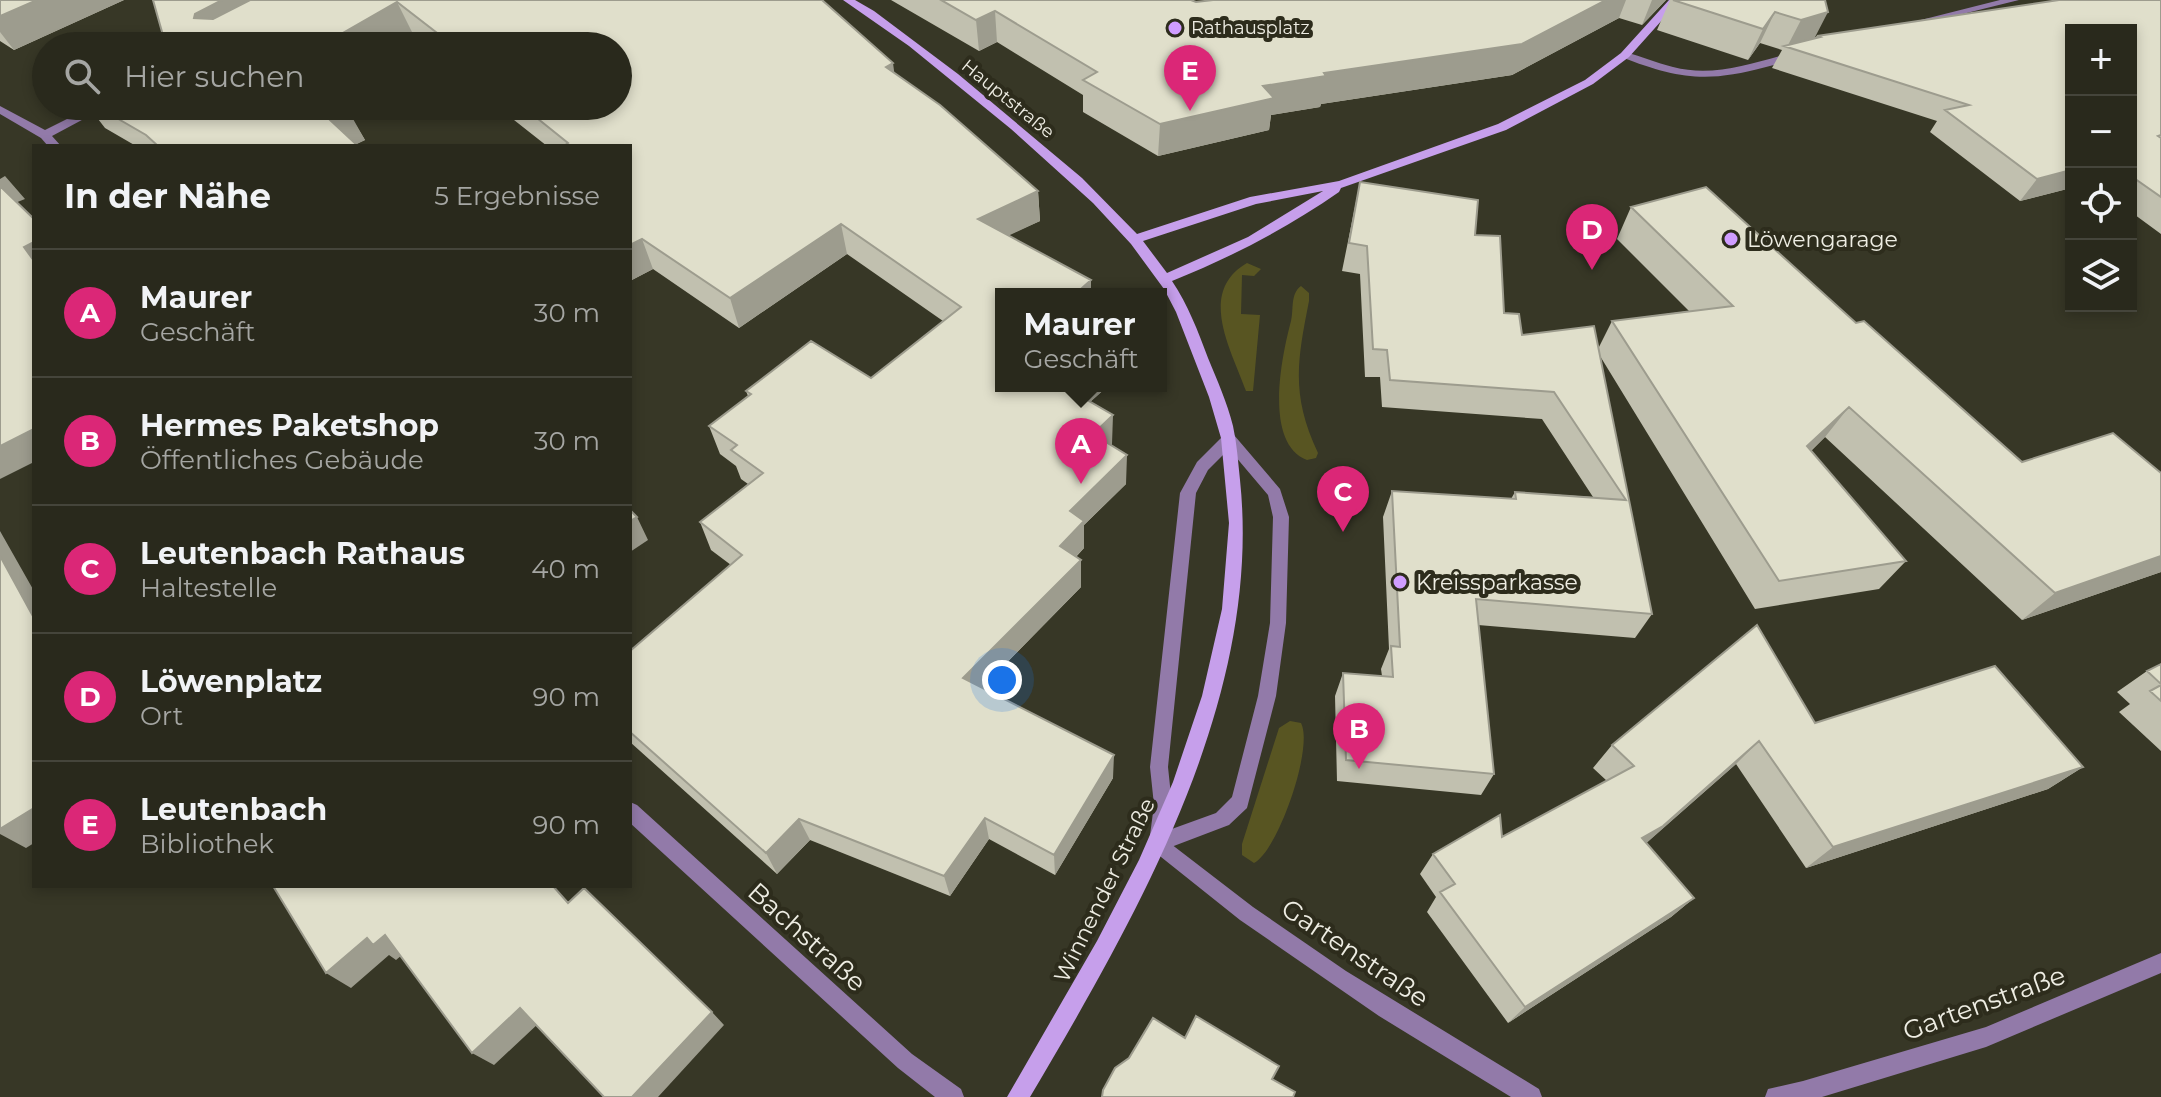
<!DOCTYPE html>
<html lang="de">
<meta charset="utf-8">
<style>
body{margin:0;font-family:Montserrat,sans-serif;background:#353529;color:#f1f3f6}
.controls{position:absolute;right:24px;top:24px;display:grid;overflow:hidden;border-radius:0px;box-shadow:0 4px 12px #0003}
.controls button{width:72px;height:72px;display:grid;place-items:center;padding:0;border:0;border-bottom:2px solid #45453b;background:#29291c;color:#f1f3f6;font:40px sans-serif}
.you{position:absolute;left:1002px;top:680px;width:28px;height:28px;margin:-20px;border:6px solid #fff;border-radius:50%;background:#1a73e8;box-shadow:0 0 0 12px #1a73e833}
.badge{display:grid;place-items:center;width:52px;height:52px;border-radius:50%;background:#db2777;color:#fff;font-size:26px;font-weight:700}
.pin{position:absolute;translate:-50% -66px;filter:drop-shadow(0 2px 4px #0008)}
.pin::after{content:'';position:absolute;top:42px;width:28px;height:24px;background:inherit;clip-path:polygon(0 0,100% 0,50% 100%)}
.popup{position:absolute;left:995px;top:288px;width:172px;height:104px;box-sizing:border-box;display:grid;place-content:center;border-radius:0px;background:#29291c;filter:drop-shadow(0 2px 6px #0005);font-size:26px;white-space:nowrap;color:#a5a6a3}
.popup b{font-size:30px;color:#f1f3f6}
.popup::after{content:'';position:absolute;left:50%;top:100%;margin-left:-16px;border:16px solid transparent;border-top-color:#29291c}
.list{margin:0;padding:0;list-style:none}
h2{display:flex;justify-content:space-between;align-items:center;height:104px;margin:0;padding:0 32px;font-size:34px}
h2 small{font-size:26px;font-weight:400;color:#a5a6a3}
.list li{display:grid;grid-template-columns:52px 1fr auto;gap:24px;align-items:center;box-sizing:border-box;height:128px;padding:0 32px;border-top:2px solid #45453b}
.list b{display:block;font-size:30px;white-space:nowrap}
.list p{margin:0;font-size:26px;white-space:nowrap;color:#a5a6a3}
.list em{font-size:26px;font-style:normal;color:#a5a6a3}
.icon{flex:none;width:44px;height:44px;fill:none;stroke:currentColor;stroke-width:2;stroke-linecap:round;stroke-linejoin:round}
.map{position:relative;flex:none;width:2161px;height:1097px;overflow:hidden}
.search{position:absolute;background:#29291c;box-shadow:0 4px 12px #0003;left:32px;top:32px;width:600px;height:88px;display:flex;align-items:center;gap:20px;box-sizing:border-box;padding:0 28px;border-radius:44px;color:#a5a6a3;font-size:30px}
.panel{position:absolute;background:#29291c;box-shadow:0 4px 12px #0003;left:32px;top:144px;width:600px;height:744px;border-radius:0px}
.map>svg:first-child{display:block}
.green{fill:#585522}
.lines{fill:none;stroke-linecap:round;stroke-linejoin:round}
.lane{fill:#927aa9;fill-rule:evenodd}
.street{fill:#927aa9;fill-rule:evenodd}
.secondary{fill:#c69feb;fill-rule:evenodd}
.wall{fill:#c1c0af}
.shaded-wall{fill:#9d9c8e}
.building{fill:#e0dfcb;stroke:#9d9c8e;stroke-width:2}
.poi-dot{fill:#d09dff;stroke:#2d2c1c;stroke-width:3}
.labels{text-anchor:middle;stroke-width:8;stroke-linejoin:round;paint-order:stroke}
.far-poi-label{font-size:18px;fill:#eeede3;stroke:#2d2c1c;text-anchor:start}
.far-street-label{font-size:18px;fill:#eeede3;stroke:#2d2c1c}
.poi-label{font-size:22px;fill:#eeede3;stroke:#2d2c1c;text-anchor:start}
.street-label{font-size:22px;fill:#eeede3;stroke:#2d2c1c}
.near-street-label{font-size:26px;fill:#eeede3;stroke:#2d2c1c}
</style>
<div class="map">
<svg width="2161" height="1097" viewBox="0 0 2161 1097">
<rect width="100%" height="100%" fill="#373726"/>
<path class="green" d="M1247,263L1261,269L1254,276L1242,275L1241,314L1260,315L1253,391H1246C1231,349 1197,292 1247,263Z
M1301,286L1309,293V301C1297,362 1291,395 1318,453L1316,458L1307,460C1263,443 1282,355 1291,321C1294,309 1290,294 1301,286Z
M1290,721L1301,723C1314,747 1278,851 1254,863L1242,855V844L1279,728Z"/>
<g class="lines">
<path class="lane" d="M1229,433L1234,435L1280,489L1289,517L1286,623L1276,696L1247,808L1229,825L1158,852L1151,849L1149,843L1154,805L1150,767L1180,493L1197,462L1224,435ZM1229,449L1268,495L1273,517L1270,623L1258,696L1232,797L1216,813L1169,830L1172,805L1168,767L1196,493L1208,470Z"/>
<path class="street" d="M2000,0H2019L1906,28L1901,25Z
M1625,52C1641,56 1656,63 1673,67C1715,78 1754,62 1795,52L1801,55C1791,61 1777,64 1766,67C1707,83 1678,79 1621,57V53Z
M0,106L45,130L93,106H108L52,136L61,146H48L41,138L0,114Z
M630,802L637,805L912,1054L961,1089L964,1097H935L898,1068L630,823Z
M1158,834L1253,907L1346,971L1539,1089L1542,1097H1511L1379,1016L1240,920L1151,849L1149,843L1151,837Z
M2161,953V973L1986,1047L1822,1097H1765L1768,1089L1803,1081L1986,1027Z"/>
<path class="secondary" d="M843,0H855L874,11L958,74L1082,178L1137,234L1250,197L1339,181L1498,124L1585,80L1621,53L1669,0H1680L1629,57L1593,84L1506,130L1341,188L1339,192C1287,228 1232,257 1172,281C1188,305 1198,331 1208,358C1217,380 1227,402 1233,426C1237,444 1238,462 1240,480C1263,699 1137,916 1030,1097H1007L1097,941L1139,860L1173,782L1202,696L1222,609L1229,523L1221,438L1209,397L1176,312L1164,289L1131,244L1093,203L1011,129L909,46ZM1323,191L1248,237L1167,273L1143,241L1256,204Z"/>
</g>
<path class="wall" d="M0,0H124L14,50L0,41Z
M153,0H822L895,73L1038,191L1040,221L1008,235L1001,386H1108L1090,402L1112,444L1111,445L1126,484L1084,525V548L1076,557L1081,587L982,688L1113,778L1055,875L989,839L950,896L810,840L777,874L630,742V651L731,565L711,550L700,522L748,484L741,479L736,466L720,454L709,426L748,396L746,391L871,378L943,321L847,254L739,328L653,269L630,281V146H547L504,112L502,106H618V46H430L412,32L387,46H166Z
M891,0H1191L1196,2L1213,0H1666L1642,25L1619,18L1512,75L1321,104L1320,107L1271,115L1269,130L1158,156L1083,112V95L997,42L979,51Z
M1670,0H1825L1814,38L1817,36L2161,0V234L2131,212V30L2071,188L2020,201L1930,132L1937,121L1772,68L1782,50L1760,43L1748,60L1657,30Z
M88,106H344L365,140L356,144L358,146H136L105,128Z
M1360,182L1475,235L1504,313L1522,335L1598,349L1612,321L1689,311L1617,239L1631,207L1856,323L2022,462L2161,473V572L2022,620L1825,437L1811,451L1906,561L1879,589L1755,609L1600,356L1652,614L1635,638L1478,625L1494,774L1481,795L1337,781L1335,696L1343,673L1382,676L1381,669L1389,649L1383,517L1392,491L1511,499L1515,492L1593,497L1542,419L1382,407L1380,377H1365L1360,274L1342,271Z
M2161,664V751L2119,712L2130,704L2117,692L2147,671Z
M1815,723L2083,767L2048,789L1806,868L1736,764L1646,843L1694,898L1671,917L1508,1023L1427,912L1436,897L1420,874L1433,854L1502,837L1607,781L1593,768L1612,745Z"/>
<path class="shaded-wall" d="M37,0H124L14,50L0,32V16Z
M222,0H297L214,43L194,18L195,14Z
M1606,0H1626L1619,18L1512,75L1321,104L1320,107L1271,115L1269,130L1158,156L1160,124L1263,86Z
M1652,0H1666L1642,25Z
M397,2L412,32L387,46H320Z
M995,11L997,42L979,51L976,20Z
M1775,12L1760,43L1748,60L1763,29Z
M1828,12L1812,43L1787,47L1801,20Z
M893,63L897,93L886,67Z
M348,110L365,140L353,146L329,119Z
M2071,170V188L2020,201L2037,179Z
M5,176L25,199L15,203L0,186V179Z
M1038,191L1040,221L980,249L978,219Z
M841,224L847,254L739,328L730,298Z
M642,239L653,269L630,281V245Z
M34,242V261L24,247Z
M1091,280V294L1082,288Z
M1075,386H1108L1071,419L1070,390Z
M1849,407L1825,437L1784,476L1807,446Z
M1113,415L1112,444L1092,463L1093,434Z
M34,429V462L0,479V446Z
M1127,455L1126,484L1084,525V548L1060,573V546L1070,511Z
M637,517L648,540L630,552V521Z
M0,531L34,591V618L0,556Z
M2161,556V572L2022,620L2055,593Z
M1081,560V587L967,703L963,678Z
M1759,741L1736,764L1642,847V838Z
M1114,755L1113,778L1055,875L1054,855Z
M2083,767L2048,789L1806,868L1833,847Z
M34,808V843L26,848L0,834V829Z
M985,818L989,839L950,896L944,876Z
M799,819L810,840L777,874L766,853Z
M1694,898L1671,917L1508,1023L1525,1007Z
M385,935L408,950L396,960L389,955L351,988L326,973L367,938Z
M520,1008L540,1022L494,1065L472,1053Z
M712,1012L724,1025L658,1097H632Z"/>
<path class="building" d="M0,0H37L0,16Z
M153,0H222L195,14L194,18L213,19L250,0H822L893,63L886,67L940,105L1038,191L978,219L1091,280L1082,288L1094,294H1001V386H1075L1070,390L1113,415L1093,434L1127,455L1070,511L1084,521L1060,546L1081,560L963,678L1114,755L1054,855L985,818L944,876L799,819L766,853L630,732V651L742,555L700,522L763,473L731,450L737,445L709,426L751,394L746,391L811,341L871,378L961,307L841,224L730,298L642,239L630,245V146H564L568,143L522,106H618V46H454L397,2L320,46H166Z
M941,0H1191L1196,2L1213,0H1606L1522,44L1324,73L1326,76L1263,86L1274,98L1160,124L1083,80L1097,72L995,11L976,20Z
M1673,0H1825L1828,12L1801,20L1775,12L1763,29Z
M2059,0H2161V135L2158,136L2161,138V197L2131,176V30H2071V170L2037,179L1945,110L1969,105L1784,46L1820,37L1817,36Z
M96,106H344L348,110L329,119L358,146H158L146,135Z
M1360,182L1478,200L1475,235L1500,236L1504,313L1519,314L1522,335L1594,326L1652,614L1476,599L1494,774L1346,760L1343,673L1393,677L1391,646L1400,647L1392,491L1516,499L1515,492L1626,500L1554,392L1390,380L1387,350L1373,349L1367,246L1349,243Z
M0,186L34,219V242L24,247L34,261V429L0,446Z
M1706,187L1856,323L1864,321L2022,462L2113,433L2161,473V556L2055,593L1849,407L1807,446L1906,561L1779,581L1612,321L1733,306L1631,207Z
M630,510L637,517L630,521Z
M0,556L34,618V808L0,829Z
M1757,625L1815,723L1995,666L2083,767L1833,847L1759,741L1663,826L1642,838L1694,898L1525,1007L1440,892L1455,884L1433,854L1500,815L1502,837L1634,766L1612,745Z
M2161,664V684L2147,671Z
M2161,685V701L2150,691Z
M273,886H553L568,903L584,888L712,1012L632,1097H604L520,1008L472,1053L385,935L373,945L367,938L326,973Z
M1196,1016L1279,1066L1272,1079L1295,1092L1293,1097H1102L1103,1090L1115,1068L1129,1058L1153,1018L1185,1038Z"/>
<g class="poi-dot">
<circle cx="1175" cy="28" r="8"/>
<circle cx="1731" cy="239" r="8"/>
<circle cx="1400" cy="582" r="8"/>
</g>
<g class="labels">
<g class="far-poi-label">
<text x="1191" y="34">Rathausplatz</text>
</g>
<g class="far-street-label">
<text transform="translate(1008 99) rotate(39)" y="6">Hauptstraße</text>
</g>
<g class="poi-label">
<text x="1747" y="247">Löwengarage</text>
<text x="1416" y="590">Kreissparkasse</text>
</g>
<g class="street-label">
<text transform="translate(1104 890) rotate(-64)" y="8">Winnender Straße</text>
</g>
<g class="near-street-label">
<text transform="translate(807 937) rotate(42)" y="9">Bachstraße</text>
<text transform="translate(1355 953) rotate(34)" y="9">Gartenstraße</text>
<text transform="translate(1984 1003) rotate(-20)" y="9">Gartenstraße</text>
</g>
</g>
</svg>
<div class="controls">
<button>+</button>
<button>−</button>
<button><svg class="icon" aria-label="locate" viewBox="0 0 24 24"><circle cx="12" cy="12" r="6"/><path d="M12 2v4M12 18v4M2 12h4M18 12h4"/></svg></button>
<button><svg class="icon" aria-label="layers" viewBox="0 0 24 24"><path d="M12 4l9 5-9 5-9-5zM3 14l9 5 9-5"/></svg></button>
</div>
<div class="you"></div>
<div class="pin badge" style="left:1081px;top:484px">A</div>
<div class="popup"><b>Maurer</b>Geschäft</div>
<div class="pin badge" style="left:1359px;top:769px">B</div>
<div class="pin badge" style="left:1343px;top:532px">C</div>
<div class="pin badge" style="left:1592px;top:270px">D</div>
<div class="pin badge" style="left:1190px;top:111px">E</div>
<div class="search"><svg class="icon" aria-label="search" viewBox="0 0 24 24"><circle cx="10" cy="10" r="6"/><path d="M15 15l6 6"/></svg>Hier suchen</div>
<section class="panel">
<h2>In der Nähe<small>5 Ergebnisse</small></h2>
<ul class="list">
<li><span class="badge">A</span><div><b>Maurer</b><p>Geschäft</p></div><em>30 m</em></li>
<li><span class="badge">B</span><div><b>Hermes Paketshop</b><p>Öffentliches Gebäude</p></div><em>30 m</em></li>
<li><span class="badge">C</span><div><b>Leutenbach Rathaus</b><p>Haltestelle</p></div><em>40 m</em></li>
<li><span class="badge">D</span><div><b>Löwenplatz</b><p>Ort</p></div><em>90 m</em></li>
<li><span class="badge">E</span><div><b>Leutenbach</b><p>Bibliothek</p></div><em>90 m</em></li>
</ul>
</section>
</div>
